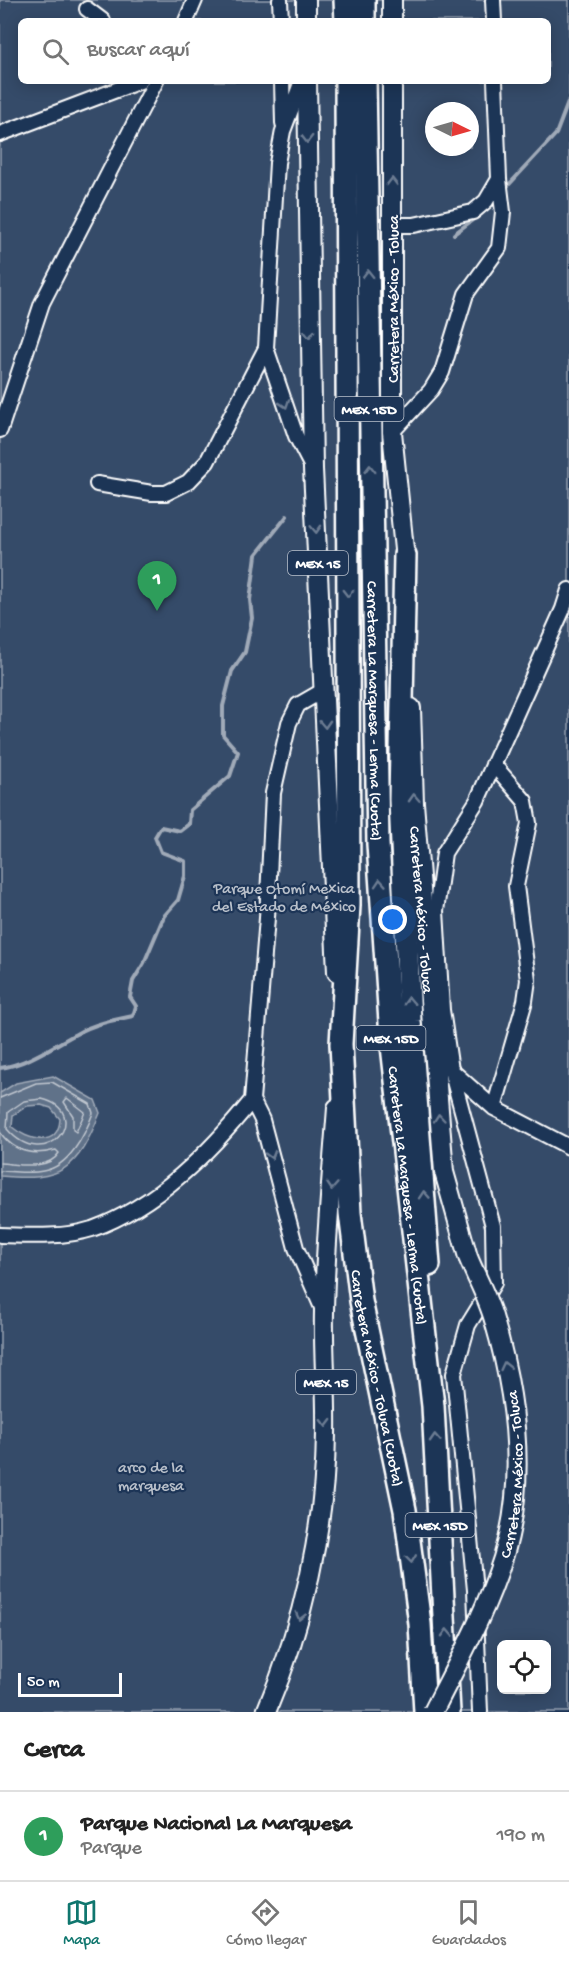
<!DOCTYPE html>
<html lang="es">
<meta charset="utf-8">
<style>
body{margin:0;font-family:"Gochi Hand",sans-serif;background:#f6f6f6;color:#222}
.controls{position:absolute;right:18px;bottom:18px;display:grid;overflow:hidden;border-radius:9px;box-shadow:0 3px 15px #0003}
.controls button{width:54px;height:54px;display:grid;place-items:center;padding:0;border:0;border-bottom:2px solid #e0e0e0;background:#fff;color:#222;font:30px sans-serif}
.compass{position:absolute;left:425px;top:102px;width:54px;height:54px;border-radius:50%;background:#fff;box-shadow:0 3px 15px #0003;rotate:95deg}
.scale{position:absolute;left:18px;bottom:15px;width:104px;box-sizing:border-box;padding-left:6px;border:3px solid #fff;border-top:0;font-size:16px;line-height:21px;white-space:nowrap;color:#fff;-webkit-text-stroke:4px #1d3557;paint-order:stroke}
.you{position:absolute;left:393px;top:920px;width:21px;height:21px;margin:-15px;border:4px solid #fff;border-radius:50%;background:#1a73e8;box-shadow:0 0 0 9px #1a73e833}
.badge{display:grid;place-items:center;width:39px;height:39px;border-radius:50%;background:#0f766e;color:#fff;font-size:20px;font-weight:700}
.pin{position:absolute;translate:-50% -50px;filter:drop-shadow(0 2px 3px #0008)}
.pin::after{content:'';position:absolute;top:32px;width:21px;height:18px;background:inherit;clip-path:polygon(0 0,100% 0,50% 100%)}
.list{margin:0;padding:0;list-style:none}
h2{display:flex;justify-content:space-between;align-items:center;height:78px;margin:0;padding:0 24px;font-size:26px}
h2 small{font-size:20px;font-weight:400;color:#767676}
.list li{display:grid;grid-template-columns:39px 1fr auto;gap:18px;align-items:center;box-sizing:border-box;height:90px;padding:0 24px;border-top:2px solid #e0e0e0}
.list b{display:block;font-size:22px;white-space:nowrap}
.list p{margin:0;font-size:20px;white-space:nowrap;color:#767676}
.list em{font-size:20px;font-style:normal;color:#767676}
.icon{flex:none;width:33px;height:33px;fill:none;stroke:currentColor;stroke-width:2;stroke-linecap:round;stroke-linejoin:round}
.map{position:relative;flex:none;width:569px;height:1712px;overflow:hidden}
.search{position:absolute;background:#fff;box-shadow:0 3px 15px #0003;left:18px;right:18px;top:18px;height:66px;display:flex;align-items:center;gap:15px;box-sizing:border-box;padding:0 21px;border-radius:9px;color:#767676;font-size:22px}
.sheet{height:168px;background:#fff}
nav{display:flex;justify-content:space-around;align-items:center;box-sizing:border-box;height:84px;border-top:2px solid #e0e0e0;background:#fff;font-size:16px;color:#767676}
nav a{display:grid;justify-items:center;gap:3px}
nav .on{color:#0f766e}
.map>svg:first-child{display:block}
.green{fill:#364b69;stroke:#9aa5b4;stroke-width:1.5;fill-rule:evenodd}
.water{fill:#617289;stroke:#a0aab8;stroke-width:1.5;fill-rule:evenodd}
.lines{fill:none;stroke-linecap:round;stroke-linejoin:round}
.shore{stroke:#c0c7d0;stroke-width:1.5}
.stream{stroke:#a0aab8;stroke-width:4}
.minor-casing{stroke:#fff;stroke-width:18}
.major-casing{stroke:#fff;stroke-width:22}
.highway-casing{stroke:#fff;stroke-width:26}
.minor{stroke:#1d3557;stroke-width:14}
.major{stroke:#1d3557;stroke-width:18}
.highway{stroke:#1d3557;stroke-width:21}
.major-bridge-casing{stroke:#fff;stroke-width:22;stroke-linecap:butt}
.major-bridge{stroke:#1d3557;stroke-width:18}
.oneway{stroke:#6c7c92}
.labels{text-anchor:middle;stroke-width:4.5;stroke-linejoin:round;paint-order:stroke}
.shield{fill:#1d3557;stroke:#bbc2cd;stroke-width:1.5}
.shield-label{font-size:15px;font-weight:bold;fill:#fff}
.street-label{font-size:16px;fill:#fff;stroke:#1d3557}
.park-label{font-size:16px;fill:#b9c0ca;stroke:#1d3557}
</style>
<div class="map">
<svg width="569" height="1712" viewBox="0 0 569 1712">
<rect width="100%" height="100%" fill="#1d3557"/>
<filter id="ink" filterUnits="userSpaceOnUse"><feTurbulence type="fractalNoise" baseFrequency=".0167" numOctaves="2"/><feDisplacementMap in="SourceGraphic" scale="12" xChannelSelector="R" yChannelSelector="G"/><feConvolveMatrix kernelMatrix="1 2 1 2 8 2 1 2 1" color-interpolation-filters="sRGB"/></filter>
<g filter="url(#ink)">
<path class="green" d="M0,0H569V1712H0ZM21,21H548V81H21ZM434,111H470V147H434ZM502,1644H546V1690H502Z"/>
<path class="water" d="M53,1076L95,1100L100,1113C77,1170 62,1182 0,1176V1093L16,1083ZM41,1105L51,1108L60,1119C58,1149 27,1140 12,1127L13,1115L27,1106Z"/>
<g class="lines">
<path class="shore" d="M0,1098L36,1083L52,1082L90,1104L93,1113C85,1135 69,1167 43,1171C29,1174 14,1171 0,1171
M67,1098L85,1112L76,1132L73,1130V1116L64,1102Z
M42,1099C94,1112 47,1176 7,1129L8,1112L24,1101Z
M0,1132C14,1153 34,1156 56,1150L59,1153C48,1171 18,1164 0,1163"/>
<path class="stream" d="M504,190L556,134L569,100
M454,234L487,209
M0,1068C28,1064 51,1047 76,1034C93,1024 113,1020 133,1016L136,1006L130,997L133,981L144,963L164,916L178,900L185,876V861L161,852L155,837L161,827L180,831L189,824L190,810L230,776L238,752L223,735V706L232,671L245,652L252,618L250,600L256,555L287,516"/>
<g class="minor-casing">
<path id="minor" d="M280,0L281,21
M493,0L494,21
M87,9L103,21
M186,21L195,0
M282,81L283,123
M302,81L283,131L277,163L266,348L296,436L312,467
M0,134L140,81
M392,225H414L473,212L486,201L499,179L495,81
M0,430L42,303L156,81
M392,432L431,390L442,372L466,294L499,248L503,212L499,179
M97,484L152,493H166L188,482L207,462L266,348
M569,590L563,609L477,801L444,853L436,911L442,1010L451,1070L494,1108L569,1147
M493,764L525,801L529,823L516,886L528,980L525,1001L494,1108
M433,1055L451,1070L493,1226L494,1283L468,1325L454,1374L475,1590L480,1712
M0,1235C30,1236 63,1238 92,1229C157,1206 210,1152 252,1100
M323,1310L296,1248L262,1120L252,1100L267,918L273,793L289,723L298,705L324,690"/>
</g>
<g class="major-casing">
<g id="major">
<path d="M306,0V21"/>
<path d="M392,21V0"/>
<path d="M307,81L313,469L337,972"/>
<path d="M392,81V432L406,569"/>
<path id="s1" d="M411,708L414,803L444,1172L468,1257"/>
<path d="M266,1712C303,1625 325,1529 326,1434C327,1393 323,1352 324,1312C325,1244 332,1175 337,1108"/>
</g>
</g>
<g class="highway-casing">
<g id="highway">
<path d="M345,0L346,21"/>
<path d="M364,0V21"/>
<path id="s2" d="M346,81L349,905L341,1044L350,1213L361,1301L405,1510L420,1624L425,1712"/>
<path id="s3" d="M365,81L378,844L391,1037L433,1406L449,1712"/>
<path d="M405,555L400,800L410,1021L429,1265"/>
</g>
</g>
<use href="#minor" class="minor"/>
<use href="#major" class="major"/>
<use href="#highway" class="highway"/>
<g class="major-bridge-casing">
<g id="major-bridge">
<path id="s4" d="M433,1712C458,1662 486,1612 503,1558C527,1482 516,1396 494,1320C488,1298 476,1277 468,1257"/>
</g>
</g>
<use href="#major-bridge" class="major-bridge"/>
</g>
<defs><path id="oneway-chevron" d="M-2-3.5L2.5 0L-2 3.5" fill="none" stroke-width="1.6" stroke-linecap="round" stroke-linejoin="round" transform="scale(1.5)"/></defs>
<g class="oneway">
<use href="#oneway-chevron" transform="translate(307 139) rotate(90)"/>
<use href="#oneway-chevron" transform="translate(392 182) rotate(-90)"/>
<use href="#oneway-chevron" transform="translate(368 274) rotate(-91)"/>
<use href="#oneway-chevron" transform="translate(309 334) rotate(89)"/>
<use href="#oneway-chevron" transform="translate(285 404) rotate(71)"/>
<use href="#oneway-chevron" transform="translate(370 469) rotate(-91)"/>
<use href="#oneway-chevron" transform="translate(316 529) rotate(87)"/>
<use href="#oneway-chevron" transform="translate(348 593) rotate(90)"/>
<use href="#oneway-chevron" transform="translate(325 724) rotate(87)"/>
<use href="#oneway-chevron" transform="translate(414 798) rotate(-93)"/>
<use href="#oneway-chevron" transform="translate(380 883) rotate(-94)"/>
<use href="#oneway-chevron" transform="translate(409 1001) rotate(-93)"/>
<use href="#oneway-chevron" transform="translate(439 1118) rotate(-95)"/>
<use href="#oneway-chevron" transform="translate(271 1155) rotate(74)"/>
<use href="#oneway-chevron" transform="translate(332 1186) rotate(94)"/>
<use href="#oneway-chevron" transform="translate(424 1195) rotate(-94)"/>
<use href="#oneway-chevron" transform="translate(505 1366) rotate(-103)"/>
<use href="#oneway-chevron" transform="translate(326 1423) rotate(89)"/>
<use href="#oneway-chevron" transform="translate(435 1438) rotate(-93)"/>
<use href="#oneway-chevron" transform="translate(411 1559) rotate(83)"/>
<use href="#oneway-chevron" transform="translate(300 1616) rotate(104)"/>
<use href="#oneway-chevron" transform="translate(447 1633) rotate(-93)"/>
</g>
</g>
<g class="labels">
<g class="shield">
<rect x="334.5" y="397" width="69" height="24" rx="4.5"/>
<rect x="288" y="551" width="60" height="24" rx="4.5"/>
<rect x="356.5" y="1026" width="69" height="24" rx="4.5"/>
<rect x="296" y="1370" width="60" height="24" rx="4.5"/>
<rect x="405.5" y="1513" width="69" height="24" rx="4.5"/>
</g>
<g class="shield-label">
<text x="369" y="414">MEX 15D</text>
<text x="318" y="568">MEX 15</text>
<text x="391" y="1043">MEX 15D</text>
<text x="326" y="1387">MEX 15</text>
<text x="440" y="1530">MEX 15D</text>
</g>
<g class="street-label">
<text transform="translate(392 299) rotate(-90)" y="6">Carretera México - Toluca</text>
<text dy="6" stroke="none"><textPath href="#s3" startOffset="630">Carretera La Marquesa - Lerma (Cuota)</textPath></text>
<text dy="6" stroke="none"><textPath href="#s1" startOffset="202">Carretera México - Toluca</textPath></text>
<text dy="6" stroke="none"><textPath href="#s3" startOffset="1116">Carretera La Marquesa - Lerma (Cuota)</textPath></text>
<text dy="6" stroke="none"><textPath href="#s2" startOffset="1300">Carretera México - Toluca (Cuota)</textPath></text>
<text dy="6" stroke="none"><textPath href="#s4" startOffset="254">Carretera México - Toluca</textPath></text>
</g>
<g class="park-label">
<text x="284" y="893">Parque Otomí Mexica<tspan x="284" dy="18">del Estado de México</tspan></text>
<text x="151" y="1472">arco de la<tspan x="151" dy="18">marquesa</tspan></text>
</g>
</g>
</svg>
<div class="controls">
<button><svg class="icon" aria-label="locate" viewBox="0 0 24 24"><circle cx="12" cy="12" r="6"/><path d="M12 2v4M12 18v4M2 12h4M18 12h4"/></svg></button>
</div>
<svg class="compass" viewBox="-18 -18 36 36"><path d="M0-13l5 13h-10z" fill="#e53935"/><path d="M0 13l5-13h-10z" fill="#767676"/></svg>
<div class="scale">50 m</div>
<div class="you"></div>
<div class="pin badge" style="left:157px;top:611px;background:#2e9e5b">1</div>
<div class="search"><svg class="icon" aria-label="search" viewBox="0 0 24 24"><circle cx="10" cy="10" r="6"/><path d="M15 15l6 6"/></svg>Buscar aquí</div>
</div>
<section class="sheet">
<h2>Cerca<small></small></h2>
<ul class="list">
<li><span class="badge" style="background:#2e9e5b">1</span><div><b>Parque Nacional La Marquesa</b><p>Parque</p></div><em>190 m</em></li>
</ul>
</section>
<nav>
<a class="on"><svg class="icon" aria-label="map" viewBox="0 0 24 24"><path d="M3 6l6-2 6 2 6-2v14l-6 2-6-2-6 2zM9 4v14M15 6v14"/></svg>Mapa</a>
<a><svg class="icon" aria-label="directions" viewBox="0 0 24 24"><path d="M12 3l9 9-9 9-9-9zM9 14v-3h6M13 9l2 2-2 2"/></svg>Cómo llegar</a>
<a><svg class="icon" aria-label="saved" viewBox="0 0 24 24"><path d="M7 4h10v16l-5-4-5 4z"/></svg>Guardados</a>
</nav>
